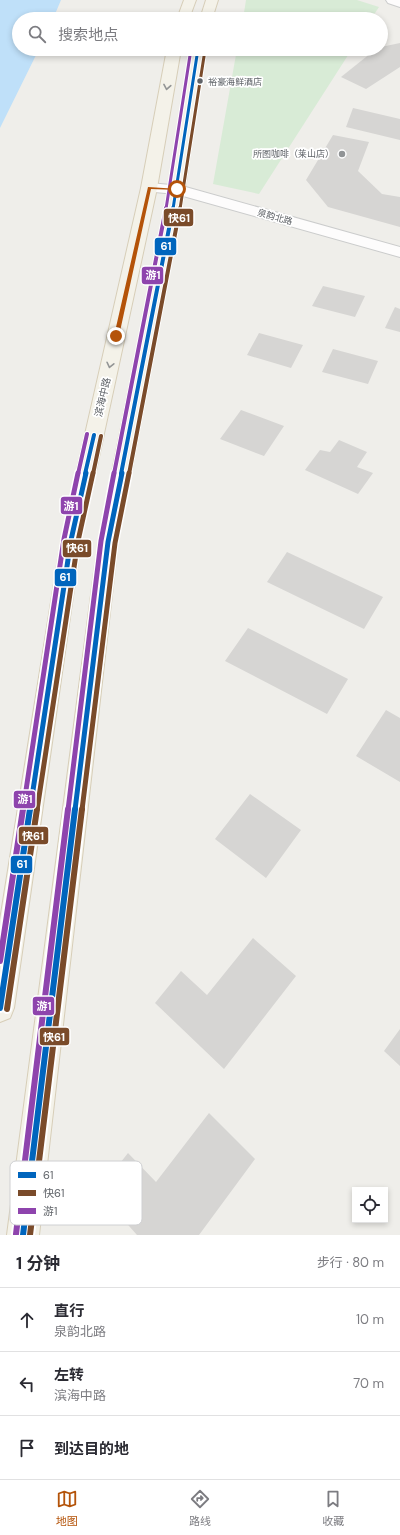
<!DOCTYPE html>
<html lang="zh">
<meta charset="utf-8">
<style>
body{margin:0;font-family:"DM Sans","Noto Sans SC",sans-serif;background:#f7f7f7;color:#2b2b33}
.controls{position:absolute;right:12px;bottom:12px;display:grid;overflow:hidden;border-radius:0px;box-shadow:0 2px 6px #0003}
.controls button{width:36px;height:36px;display:grid;place-items:center;padding:0;border:0;border-bottom:1px solid #e1e1e2;background:#fff;color:#2b2b33;font:20px sans-serif}
.stop{position:absolute;width:12px;height:12px;margin:-9px;border:3px solid #b45309;border-radius:50%;background:#fff}
.stop.end{background:#b45309;border-color:#fff;box-shadow:0 1px 4px #0008}
.list{margin:0;padding:0;list-style:none}
h2{display:flex;justify-content:space-between;align-items:center;height:52px;margin:0;padding:0 16px;font-size:17px}
h2 small{font-size:13px;font-weight:400;color:#7c7c81}
.list li{display:grid;grid-template-columns:26px 1fr auto;gap:12px;align-items:center;box-sizing:border-box;height:64px;padding:0 16px;border-top:1px solid #e1e1e2}
.list b{display:block;font-size:15px;white-space:nowrap}
.list p{margin:0;font-size:13px;white-space:nowrap;color:#7c7c81}
.list em{font-size:13px;font-style:normal;color:#7c7c81}
.icon{flex:none;width:22px;height:22px;fill:none;stroke:currentColor;stroke-width:2;stroke-linecap:round;stroke-linejoin:round}
.map{position:relative;flex:none;width:400px;height:1235px;overflow:hidden}
.search{position:absolute;background:#fff;box-shadow:0 2px 6px #0003;left:12px;right:12px;top:12px;height:44px;display:flex;align-items:center;gap:10px;box-sizing:border-box;padding:0 14px;border-radius:22px;color:#7c7c81;font-size:15px}
.sheet{height:244px;background:#fff}
nav{display:flex;justify-content:space-around;align-items:center;box-sizing:border-box;height:56px;border-top:1px solid #e1e1e2;background:#fff;font-size:11px;color:#7c7c81}
nav a{display:grid;justify-items:center;gap:2px}
nav .on{color:#b45309}
.map>svg:first-child{display:block}
.green{fill:#d8ebd6}
.water{fill:#bfe0f9}
.building{fill:#d6d5d3}
.lines{fill:none;stroke-linecap:round;stroke-linejoin:round}
.minor-casing{stroke:#cbcccc;stroke-width:2}
.tertiary-casing{stroke:#cbcccc;stroke-width:2}
.primary-casing{stroke:#d7ceb8;stroke-width:2}
.minor{fill:#fdfcfc;fill-rule:evenodd}
.tertiary{fill:#fdfcfc;fill-rule:evenodd}
.primary{fill:#f4f2e9;fill-rule:evenodd}
.bus-1-far3-casing{stroke:#fff;stroke-width:5}
.bus-1-far2-casing{stroke:#fff;stroke-width:6}
.bus-1-far1-casing{stroke:#fff;stroke-width:8}
.bus-1-casing{stroke:#fff;stroke-width:10}
.bus-2-far3-casing{stroke:#fff;stroke-width:5}
.bus-2-far2-casing{stroke:#fff;stroke-width:6}
.bus-2-far1-casing{stroke:#fff;stroke-width:8}
.bus-2-casing{stroke:#fff;stroke-width:10}
.bus-3-far3-casing{stroke:#fff;stroke-width:5}
.bus-3-far2-casing{stroke:#fff;stroke-width:6}
.bus-3-far1-casing{stroke:#fff;stroke-width:8}
.bus-3-casing{stroke:#fff;stroke-width:10}
.bus-1-far3{stroke:#0065bd;stroke-width:3}
.bus-1-far2{stroke:#0065bd;stroke-width:4}
.bus-1-far1{stroke:#0065bd;stroke-width:5}
.bus-1{stroke:#0065bd;stroke-width:6}
.bus-2-far3{stroke:#7a4b2a;stroke-width:3}
.bus-2-far2{stroke:#7a4b2a;stroke-width:4}
.bus-2-far1{stroke:#7a4b2a;stroke-width:5}
.bus-2{stroke:#7a4b2a;stroke-width:6}
.bus-3-far3{stroke:#8e44ad;stroke-width:3}
.bus-3-far2{stroke:#8e44ad;stroke-width:4}
.bus-3-far1{stroke:#8e44ad;stroke-width:5}
.bus-3{stroke:#8e44ad;stroke-width:6}
.oneway{stroke:#939595}
.route{fill:#b45309}
.bus-dot{fill:#5f6368;stroke:#fff;stroke-width:1.5}
.poi-dot{fill:#919496;stroke:#fff;stroke-width:1.5}
.labels{text-anchor:middle;stroke-width:3.5;stroke-linejoin:round;paint-order:stroke}
.bus-label{font-size:9px;fill:#5f6368;stroke:#fff;text-anchor:start}
.far-poi-label{font-size:9px;fill:#5f6368;stroke:#fff;text-anchor:end}
.far-street-label{font-size:9px;fill:#5f6368;stroke:#fff}
.street-label{font-size:10px;fill:#5f6368;stroke:#fff}
.key{fill:#fff;stroke:#cfd0d2;stroke-width:1}
.key-label{font-size:11px;fill:#5f6368}
.line-badge{stroke:#fff;stroke-width:1.5}
.badge-label{font-size:11px;text-anchor:middle;font-weight:bold;fill:#fff}
</style>
<div class="map">
<svg width="400" height="1235" viewBox="0 0 400 1235">
<rect width="100%" height="100%" fill="#efeeea"/>
<path class="green" d="M246,0H357L379,7L371,19H243Z
M237,49H352L259,194L213,184Z"/>
<path class="water" d="M0,0H61L53,19H19V49H39L0,128Z"/>
<path class="building" d="M400,43V67L366,89L341,77L376,49H381V47Z
M353,108L400,119V140L346,127Z
M333,135L369,142L358,171L382,194L400,197V227L328,207L306,180Z
M323,286L365,296L355,317L312,306Z
M395,307L400,309V332L385,328Z
M259,333L303,345L291,368L247,355Z
M333,349L378,361L368,384L322,372Z
M241,410L284,426L264,456L220,439Z
M339,440L367,452L357,467L373,473L358,494L305,470L320,450L330,452Z
M287,552L383,597L364,629L267,582Z
M248,628L348,679L327,714L225,661Z
M386,710L400,718V782L356,756Z
M250,794L301,830L266,878L215,839Z
M253,938L296,976L224,1069L155,1003L181,971L207,995Z
M400,1029V1066L384,1051Z
M209,1113L255,1159L199,1235H137L98,1191L128,1153L156,1182Z"/>
<g class="lines">
<g class="minor-casing">
<path id="minor" d="M149,183L182,186L400,247V257L176,194L144,191L141,188L144,185Z"/>
</g>
<g class="tertiary-casing">
<path id="tertiary" d="M386,0H400V7L388,3Z"/>
</g>
<g class="primary-casing">
<path id="primary" d="M184,0H196L189,19H177Z
M206,0H218L212,19H200Z
M167,49H181L157,188L81,540L14,1008L10,1018L0,1022V920L61,540L141,188Z
M191,49H205L185,189L118,542L39,1235H7L98,542L169,189Z"/>
</g>
<use href="#minor" class="minor"/>
<use href="#tertiary" class="tertiary"/>
<use href="#primary" class="primary"/>
<g class="bus-1-far3-casing">
<path id="bus-1-far3" d="M173,209L198,49"/>
</g>
<g class="bus-1-far2-casing">
<path id="bus-1-far2" d="M85,474L94,435
M121,474L173,208"/>
</g>
<g class="bus-1-far1-casing">
<path id="bus-1-far1" d="M30,810L71,540L86,473
M75,810L108,542L122,473"/>
</g>
<g class="bus-1-casing">
<path id="bus-1" d="M0,1008L30,809
M23,1235L75,809"/>
</g>
<g class="bus-2-far3-casing">
<path id="bus-2-far3" d="M180,209L205,50"/>
</g>
<g class="bus-2-far2-casing">
<path id="bus-2-far2" d="M93,474L101,436
M129,474L180,208"/>
</g>
<g class="bus-2-far1-casing">
<path id="bus-2-far1" d="M37,810L78,541L93,473
M82,810L115,543L129,473"/>
</g>
<g class="bus-2-casing">
<path id="bus-2" d="M7,1009L37,809
M30,1235L82,809"/>
</g>
<g class="bus-3-far3-casing">
<path id="bus-3-far3" d="M166,209L191,49"/>
</g>
<g class="bus-3-far2-casing">
<path id="bus-3-far2" d="M78,474L87,434
M114,474L166,208"/>
</g>
<g class="bus-3-far1-casing">
<path id="bus-3-far1" d="M23,810L64,539L78,473
M68,810L101,541L114,473"/>
</g>
<g class="bus-3-casing">
<path id="bus-3" d="M0,961L23,809
M16,1234L68,809"/>
</g>
<use href="#bus-1-far3" class="bus-1-far3"/>
<use href="#bus-1-far2" class="bus-1-far2"/>
<use href="#bus-1-far1" class="bus-1-far1"/>
<use href="#bus-1" class="bus-1"/>
<use href="#bus-2-far3" class="bus-2-far3"/>
<use href="#bus-2-far2" class="bus-2-far2"/>
<use href="#bus-2-far1" class="bus-2-far1"/>
<use href="#bus-2" class="bus-2"/>
<use href="#bus-3-far3" class="bus-3-far3"/>
<use href="#bus-3-far2" class="bus-3-far2"/>
<use href="#bus-3-far1" class="bus-3-far1"/>
<use href="#bus-3" class="bus-3"/>
</g>
<defs><path id="oneway-chevron" d="M-2-3.5L2.5 0L-2 3.5" fill="none" stroke-width="1.6" stroke-linecap="round" stroke-linejoin="round"/></defs>
<g class="oneway">
<use href="#oneway-chevron" transform="translate(167 87) rotate(100)"/>
<use href="#oneway-chevron" transform="translate(110 365) rotate(103)"/>
</g>
<path class="route" d="M148,187L179,189L177,190L151,189L119,336L116,338L114,336Z"/>
<circle class="bus-dot" cx="200" cy="81" r="3.5"/>
<circle class="poi-dot" cx="342" cy="154" r="4"/>
<g class="labels">
<g class="bus-label">
<text x="208" y="85">裕豪海鲜酒店</text>
</g>
<g class="far-poi-label">
<text x="334" y="157">所图咖啡（莱山店）</text>
</g>
<g class="far-street-label">
<text transform="translate(275 217) rotate(16)" y="3">泉韵北路</text>
</g>
<g class="street-label">
<text transform="translate(102 397) rotate(-77)" y="4">滨海中路</text>
</g>
</g>
<rect x="10" y="1161" width="132" height="64" rx="6" class="key"/>
<rect x="18" y="1172" width="18" height="6" fill="#0065bd"/>
<rect x="18" y="1190" width="18" height="6" fill="#7a4b2a"/>
<rect x="18" y="1208" width="18" height="6" fill="#8e44ad"/>
<g class="key-label">
<text x="43" y="1179">61</text>
<text x="43" y="1197">快61</text>
<text x="43" y="1215">游1</text>
</g>
<g class="line-badge">
<rect x="163" y="208" width="31" height="19" rx="4" fill="#7a4b2a"/>
<rect x="154" y="237" width="23" height="19" rx="4" fill="#0065bd"/>
<rect x="141" y="266" width="23" height="19" rx="4" fill="#8e44ad"/>
<rect x="60" y="496" width="23" height="19" rx="4" fill="#8e44ad"/>
<rect x="62" y="539" width="30" height="19" rx="4" fill="#7a4b2a"/>
<rect x="54" y="568" width="23" height="19" rx="4" fill="#0065bd"/>
<rect x="13" y="790" width="23" height="19" rx="4" fill="#8e44ad"/>
<rect x="18" y="826" width="31" height="19" rx="4" fill="#7a4b2a"/>
<rect x="10" y="855" width="23" height="19" rx="4" fill="#0065bd"/>
<rect x="32" y="996" width="23" height="20" rx="4" fill="#8e44ad"/>
<rect x="39" y="1027" width="31" height="19" rx="4" fill="#7a4b2a"/>
</g>
<g class="badge-label">
<text x="179" y="222">快61</text>
<text x="166" y="250">61</text>
<text x="153" y="279">游1</text>
<text x="71" y="510">游1</text>
<text x="77" y="552">快61</text>
<text x="65" y="581">61</text>
<text x="25" y="803">游1</text>
<text x="33" y="840">快61</text>
<text x="22" y="868">61</text>
<text x="44" y="1010">游1</text>
<text x="54" y="1041">快61</text>
</g>
</svg>
<div class="controls">
<button><svg class="icon" aria-label="locate" viewBox="0 0 24 24"><circle cx="12" cy="12" r="6"/><path d="M12 2v4M12 18v4M2 12h4M18 12h4"/></svg></button>
</div>
<div class="stop" style="left:177px;top:189px"></div>
<div class="stop end" style="left:116px;top:336px"></div>
<div class="search"><svg class="icon" aria-label="search" viewBox="0 0 24 24"><circle cx="10" cy="10" r="6"/><path d="M15 15l6 6"/></svg>搜索地点</div>
</div>
<section class="sheet">
<h2>1 分钟<small>步行 · 80 m</small></h2>
<ul class="list">
<li><svg class="icon" aria-label="ahead" viewBox="0 0 24 24"><path d="M12 20V5M6 11l6-6 6 6"/></svg><div><b>直行</b><p>泉韵北路</p></div><em>10 m</em></li>
<li><svg class="icon" aria-label="left" viewBox="0 0 24 24"><path d="M17 20v-9H6M10 6l-5 5 5 5"/></svg><div><b>左转</b><p>滨海中路</p></div><em>70 m</em></li>
<li><svg class="icon" aria-label="arrive" viewBox="0 0 24 24"><path d="M6 21V4h12l-3 4 3 4H6"/></svg><div><b>到达目的地</b></div></li>
</ul>
</section>
<nav>
<a class="on"><svg class="icon" aria-label="map" viewBox="0 0 24 24"><path d="M3 6l6-2 6 2 6-2v14l-6 2-6-2-6 2zM9 4v14M15 6v14"/></svg>地图</a>
<a><svg class="icon" aria-label="directions" viewBox="0 0 24 24"><path d="M12 3l9 9-9 9-9-9zM9 14v-3h6M13 9l2 2-2 2"/></svg>路线</a>
<a><svg class="icon" aria-label="saved" viewBox="0 0 24 24"><path d="M7 4h10v16l-5-4-5 4z"/></svg>收藏</a>
</nav>
